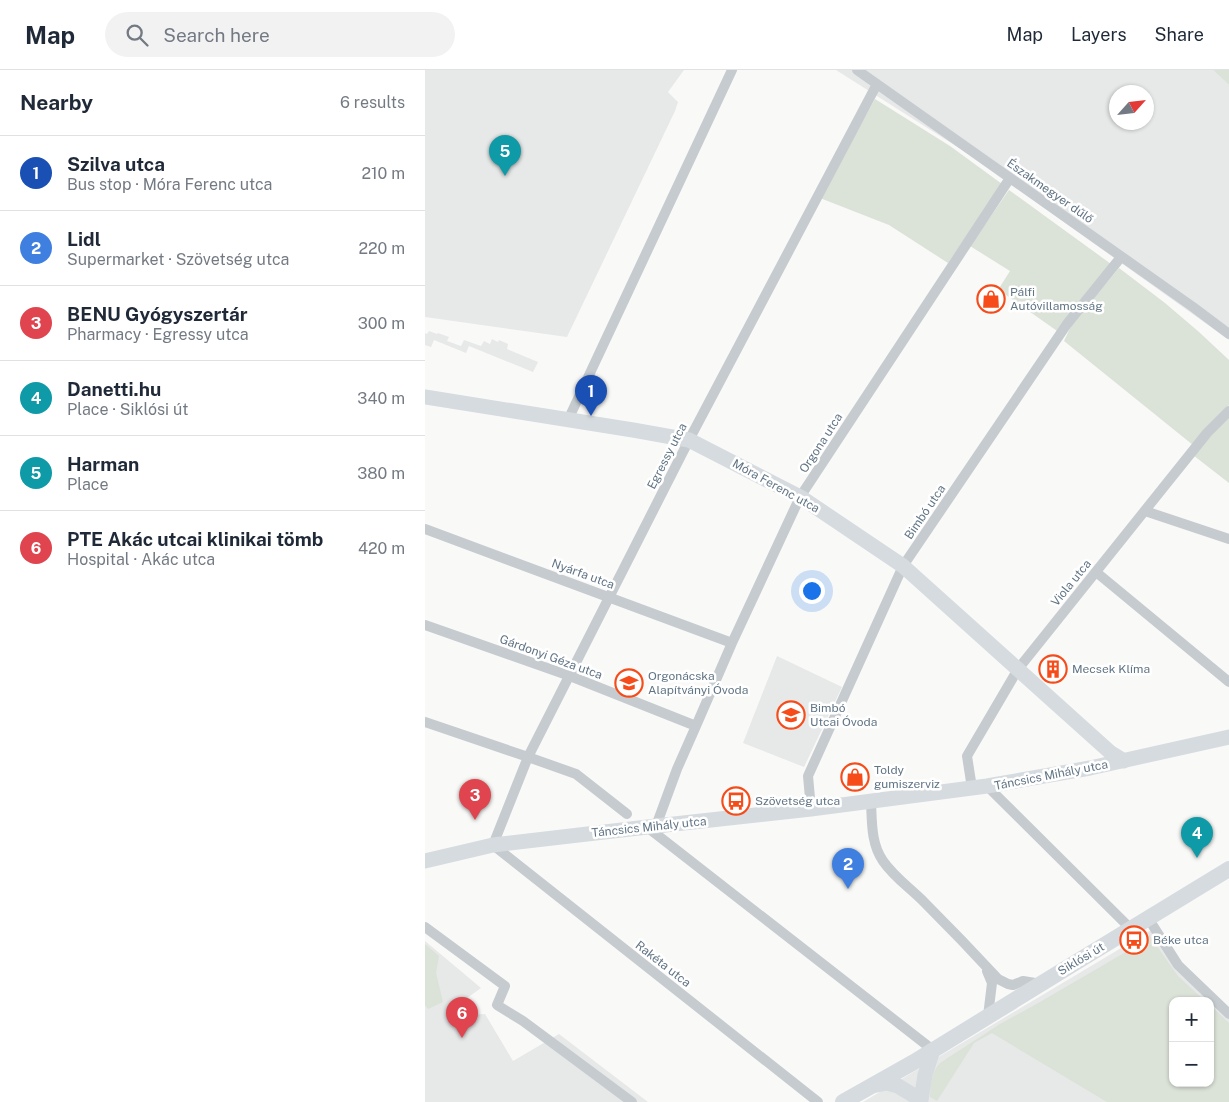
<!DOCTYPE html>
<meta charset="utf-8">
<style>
body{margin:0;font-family:"Public Sans",sans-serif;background:#f2f2f3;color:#1f2937}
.controls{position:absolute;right:15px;bottom:15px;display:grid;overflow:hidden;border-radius:10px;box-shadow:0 1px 4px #0004}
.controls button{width:45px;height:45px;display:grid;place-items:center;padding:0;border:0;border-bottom:1px solid #e0e1e3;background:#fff;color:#1f2937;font:25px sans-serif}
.compass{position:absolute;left:684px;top:15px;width:45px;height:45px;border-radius:50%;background:#fff;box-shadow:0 1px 4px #0004;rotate:63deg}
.you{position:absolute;left:386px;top:520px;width:18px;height:18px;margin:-12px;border:4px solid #fff;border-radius:50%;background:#1a73e8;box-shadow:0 0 0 8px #1a73e833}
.badge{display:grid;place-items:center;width:32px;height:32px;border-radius:50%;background:#f64c1a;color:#fff;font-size:16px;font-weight:700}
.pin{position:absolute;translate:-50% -41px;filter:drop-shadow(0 1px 2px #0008)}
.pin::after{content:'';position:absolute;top:26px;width:18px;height:15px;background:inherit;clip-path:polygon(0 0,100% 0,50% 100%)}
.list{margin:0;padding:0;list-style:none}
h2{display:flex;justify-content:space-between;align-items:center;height:65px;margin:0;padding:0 20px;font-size:21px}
h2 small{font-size:16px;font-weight:400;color:#747a83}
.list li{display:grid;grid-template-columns:32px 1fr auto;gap:15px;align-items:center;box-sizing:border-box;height:75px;padding:0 20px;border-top:1px solid #e0e1e3}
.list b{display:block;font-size:19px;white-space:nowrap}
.list p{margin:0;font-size:16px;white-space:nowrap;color:#747a83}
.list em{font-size:16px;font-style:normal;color:#747a83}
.icon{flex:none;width:28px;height:28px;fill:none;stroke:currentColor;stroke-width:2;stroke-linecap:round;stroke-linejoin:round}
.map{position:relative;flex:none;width:804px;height:1032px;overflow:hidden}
header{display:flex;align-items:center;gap:30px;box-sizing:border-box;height:70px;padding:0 25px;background:#fff;border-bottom:1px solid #e0e1e3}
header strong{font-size:24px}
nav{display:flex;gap:28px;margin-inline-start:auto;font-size:18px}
.search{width:350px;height:45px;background:#f2f2f3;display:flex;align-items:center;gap:12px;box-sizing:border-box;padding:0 18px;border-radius:28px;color:#747a83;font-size:19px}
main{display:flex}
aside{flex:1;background:#fff}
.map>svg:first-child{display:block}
.built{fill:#e7e8e8;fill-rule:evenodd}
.green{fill:#dbe2d7}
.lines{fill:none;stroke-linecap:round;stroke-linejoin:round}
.street{stroke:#c6cbcf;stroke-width:10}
.secondary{stroke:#d6dbdf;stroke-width:15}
.primary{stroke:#d6dbdf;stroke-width:16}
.labels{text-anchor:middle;stroke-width:5;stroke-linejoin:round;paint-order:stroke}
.street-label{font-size:12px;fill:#617585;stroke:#fff}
.poi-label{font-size:12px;fill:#617585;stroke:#fff;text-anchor:start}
</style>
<header>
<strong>Map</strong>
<div class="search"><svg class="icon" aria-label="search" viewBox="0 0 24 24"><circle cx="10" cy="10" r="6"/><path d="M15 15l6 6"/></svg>Search here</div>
<nav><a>Map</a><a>Layers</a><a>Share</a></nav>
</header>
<main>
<aside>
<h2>Nearby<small>6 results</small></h2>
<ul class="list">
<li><span class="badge" style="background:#1a4fb4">1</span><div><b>Szilva utca</b><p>Bus stop · Móra Ferenc utca</p></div><em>210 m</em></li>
<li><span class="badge" style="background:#3f7fe0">2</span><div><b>Lidl</b><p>Supermarket · Szövetség utca</p></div><em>220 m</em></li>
<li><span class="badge" style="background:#e0444e">3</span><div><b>BENU Gyógyszertár</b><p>Pharmacy · Egressy utca</p></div><em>300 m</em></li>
<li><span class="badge" style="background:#0f9aa8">4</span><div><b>Danetti.hu</b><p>Place · Siklósi út</p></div><em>340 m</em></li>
<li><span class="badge" style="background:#0f9aa8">5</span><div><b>Harman</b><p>Place</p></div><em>380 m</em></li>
<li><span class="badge" style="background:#e0444e">6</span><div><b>PTE Akác utcai klinikai tömb</b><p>Hospital · Akác utca</p></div><em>420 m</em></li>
</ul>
</aside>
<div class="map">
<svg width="804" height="1032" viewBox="0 0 804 1032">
<rect width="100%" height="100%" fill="#f9f9f7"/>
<path class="built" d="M0,0H259L243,22L253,32L250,41L142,267L0,247Z
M411,0H788L804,15V270L545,85ZM692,22H722V52H692Z
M4,261L12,264L13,263L24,267L22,271L36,276L39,270L56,276L59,271L65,274L67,269L73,272L74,270L83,274L82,279L113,292L108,302L44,276L41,283L9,270L6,277L0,275V263L2,264Z
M352,586L417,617L379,697L318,673Z
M728,859L753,895L804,944V1032H438ZM748,931H785V1013H748Z
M0,871L56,918L35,933L43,945L60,944L88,991L134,964L223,1032H0Z"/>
<path class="green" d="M788,0H804V15Z
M450,29L525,76L577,114L523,193L464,155L395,128Z
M584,120L686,194L635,263L581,225L573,220L585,201L545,176Z
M694,198L740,233L774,262L804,290V335L768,375L639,271L647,254Z
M804,346V413L768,385Z
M724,865L753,906L780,931H748V1013H785V935L804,953V1032H682L567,963L549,973L512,1031L505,1027C506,1014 506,1003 515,993L575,954L615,932L706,879Z
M0,874L14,886L11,903L18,932L3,939L0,935Z"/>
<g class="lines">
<path class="street" d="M432,0L768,237L804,264
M143,350L307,0
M720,441L804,469
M0,459L307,573
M671,502L804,612
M0,555L145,606L271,656
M0,652L103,687L151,704L202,744
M562,716L706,859
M547,718L542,686L593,599L782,363L804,341
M446,732C447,752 446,774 458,791C469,807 485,818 499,832C524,857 549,883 573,909L583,914L588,915L598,911L616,914
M386,739L383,706L478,496L642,254L696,187
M231,756L252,699L271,656L307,573L375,427L585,108
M222,757L508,980
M723,848L753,895L804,944
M0,857L80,916L72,935L98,951L207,1032
M562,901L567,913L563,946
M393,1032L68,775L103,687L264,370L452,14"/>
<path class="secondary" d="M0,327L208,360L264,370L377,428L478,496L686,683L699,691
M0,791L68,775L231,756L386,739L562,716L665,698L804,667
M447,1016L462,1013L473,1016L496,1030
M496,1030L500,1005L508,980"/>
<path class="primary" d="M418,1032L489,992L658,888L804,799"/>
</g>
<defs>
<g id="shop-ring" transform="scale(1.4375)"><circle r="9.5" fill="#fff" stroke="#f64c1a" stroke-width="1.5"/><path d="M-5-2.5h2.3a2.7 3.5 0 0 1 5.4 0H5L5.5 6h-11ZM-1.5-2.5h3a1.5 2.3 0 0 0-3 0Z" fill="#f64c1a"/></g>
<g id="building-ring" transform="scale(1.4375)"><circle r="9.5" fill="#fff" stroke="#f64c1a" stroke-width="1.5"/><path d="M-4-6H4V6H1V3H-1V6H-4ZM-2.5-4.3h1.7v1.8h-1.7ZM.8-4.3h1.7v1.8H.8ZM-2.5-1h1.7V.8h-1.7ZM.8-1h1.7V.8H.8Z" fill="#f64c1a"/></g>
<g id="school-ring" transform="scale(1.4375)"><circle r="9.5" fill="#fff" stroke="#f64c1a" stroke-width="1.5"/><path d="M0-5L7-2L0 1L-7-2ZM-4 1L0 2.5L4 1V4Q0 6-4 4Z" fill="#f64c1a"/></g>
<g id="bus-ring" transform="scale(1.4375)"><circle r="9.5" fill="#fff" stroke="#f64c1a" stroke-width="1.5"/><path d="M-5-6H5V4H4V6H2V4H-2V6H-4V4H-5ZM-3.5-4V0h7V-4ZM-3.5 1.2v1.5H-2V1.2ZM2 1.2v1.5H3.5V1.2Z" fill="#f64c1a"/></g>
</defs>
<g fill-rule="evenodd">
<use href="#shop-ring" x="566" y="229"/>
<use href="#building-ring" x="628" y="599"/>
<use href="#school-ring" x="204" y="613"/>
<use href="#school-ring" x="366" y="645"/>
<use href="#shop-ring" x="430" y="707"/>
<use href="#bus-ring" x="311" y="731"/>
<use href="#bus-ring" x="709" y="870"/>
</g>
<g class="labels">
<g class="street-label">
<text transform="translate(625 121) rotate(35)" y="4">Északmegyer dűlő</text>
<text transform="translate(396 373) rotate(-57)" y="4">Orgona utca</text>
<text transform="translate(242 386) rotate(-63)" y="4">Egressy utca</text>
<text transform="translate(351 416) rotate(29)" y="4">Móra Ferenc utca</text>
<text transform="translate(500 442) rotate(-56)" y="4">Bimbó utca</text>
<text transform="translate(158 504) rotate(20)" y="4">Nyárfa utca</text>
<text transform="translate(646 513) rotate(-51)" y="4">Viola utca</text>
<text transform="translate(126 587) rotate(20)" y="4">Gárdonyi Géza utca</text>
<text transform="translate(626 705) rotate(-11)" y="4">Táncsics Mihály utca</text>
<text transform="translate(224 757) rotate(-6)" y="4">Táncsics Mihály utca</text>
<text transform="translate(656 889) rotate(-31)" y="4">Siklósi út</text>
<text transform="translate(238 894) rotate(38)" y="4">Rakéta utca</text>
</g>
<g class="poi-label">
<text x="585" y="226">Pálfi<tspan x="585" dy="14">Autóvillamosság</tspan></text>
<text x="647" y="603">Mecsek Klíma</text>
<text x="223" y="610">Orgonácska<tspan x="223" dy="14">Alapítványi Óvoda</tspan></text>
<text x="385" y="642">Bimbó<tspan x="385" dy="14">Utcai Óvoda</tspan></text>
<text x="449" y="704">Toldy<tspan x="449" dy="14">gumiszerviz</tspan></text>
<text x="330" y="735">Szövetség utca</text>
<text x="728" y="874">Béke utca</text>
</g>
</g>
</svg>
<div class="controls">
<button>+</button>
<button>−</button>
</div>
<svg class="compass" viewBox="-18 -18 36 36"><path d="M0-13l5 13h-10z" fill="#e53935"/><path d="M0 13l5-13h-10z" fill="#747a83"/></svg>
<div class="you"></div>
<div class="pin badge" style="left:166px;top:346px;background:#1a4fb4">1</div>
<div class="pin badge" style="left:423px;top:819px;background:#3f7fe0">2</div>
<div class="pin badge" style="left:50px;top:750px;background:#e0444e">3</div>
<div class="pin badge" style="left:772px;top:788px;background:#0f9aa8">4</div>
<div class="pin badge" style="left:80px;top:106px;background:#0f9aa8">5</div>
<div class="pin badge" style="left:37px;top:968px;background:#e0444e">6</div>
</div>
</main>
